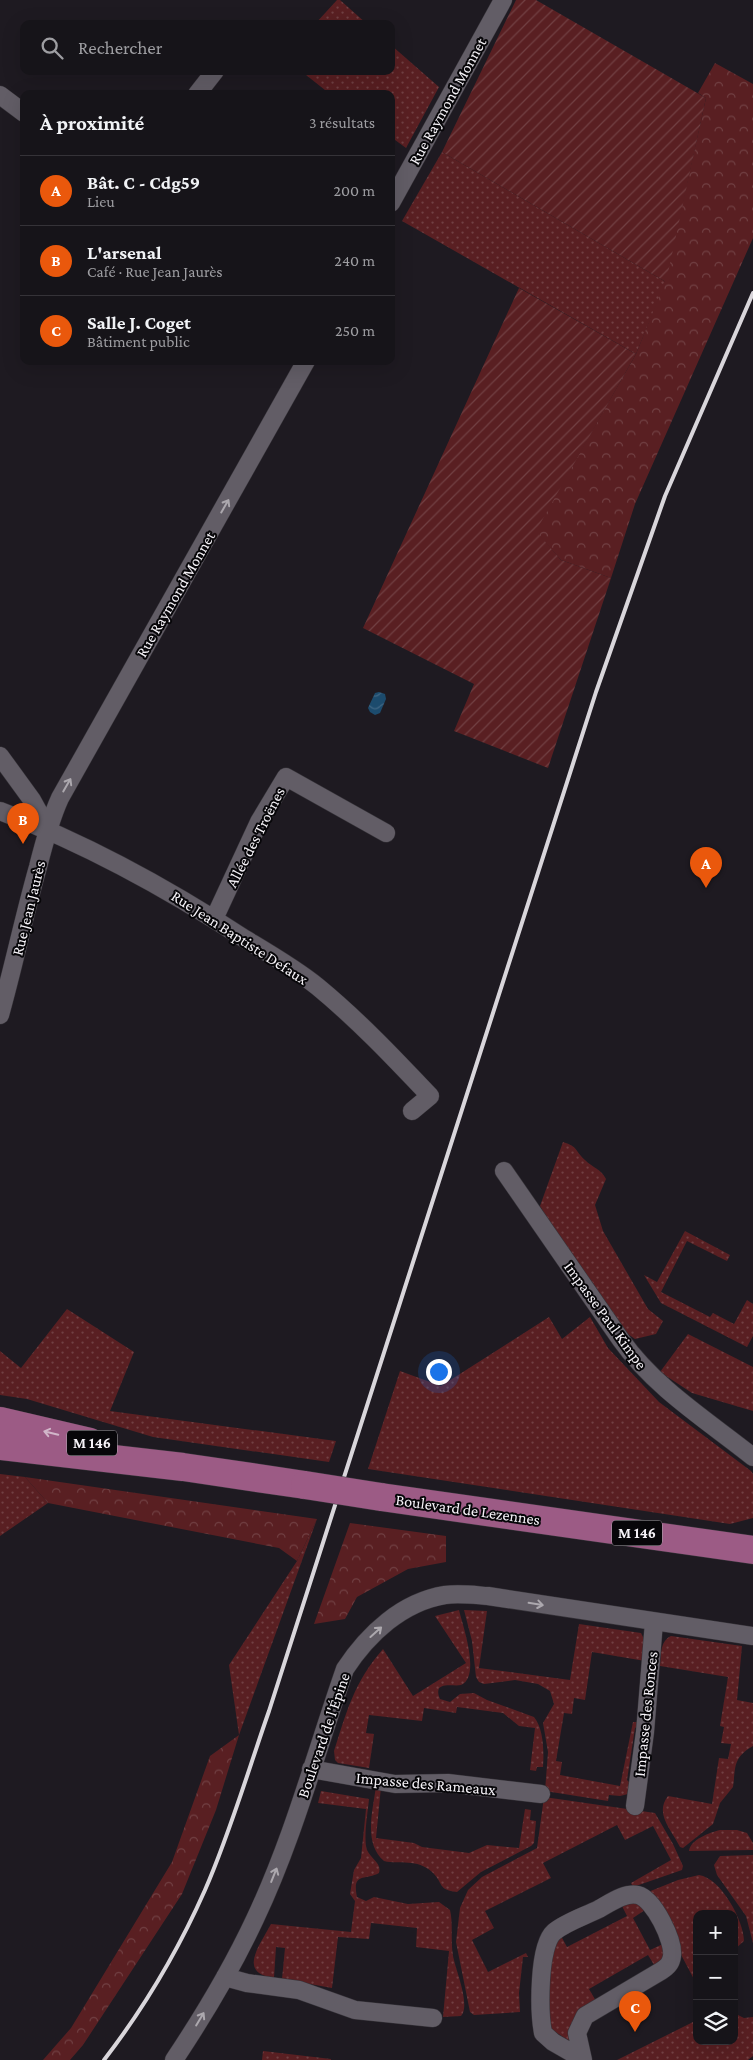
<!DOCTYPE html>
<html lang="fr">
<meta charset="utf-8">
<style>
body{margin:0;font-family:"Crimson Pro",serif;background:#232126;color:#f1f3f6}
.controls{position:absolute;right:15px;bottom:15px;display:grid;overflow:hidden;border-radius:10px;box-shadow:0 5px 20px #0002}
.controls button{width:45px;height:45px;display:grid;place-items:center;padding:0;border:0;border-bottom:1px solid #353338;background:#161419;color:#f1f3f6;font:25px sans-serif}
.you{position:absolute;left:438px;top:1371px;width:18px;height:18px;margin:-12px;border:4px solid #fff;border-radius:50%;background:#1a73e8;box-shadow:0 0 0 8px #1a73e833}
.badge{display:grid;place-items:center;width:32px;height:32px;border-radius:50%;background:#ea580c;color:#fff;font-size:16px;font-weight:700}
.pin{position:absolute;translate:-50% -41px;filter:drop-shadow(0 1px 2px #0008)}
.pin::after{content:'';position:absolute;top:26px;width:18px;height:15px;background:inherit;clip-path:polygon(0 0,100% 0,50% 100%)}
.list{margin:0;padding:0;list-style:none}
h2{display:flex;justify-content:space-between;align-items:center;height:65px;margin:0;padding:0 20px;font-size:21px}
h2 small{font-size:16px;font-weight:400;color:#9e9ea2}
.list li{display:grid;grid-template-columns:32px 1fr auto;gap:15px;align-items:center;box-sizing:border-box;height:70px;padding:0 20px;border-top:1px solid #353338}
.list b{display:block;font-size:19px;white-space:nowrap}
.list p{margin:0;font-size:16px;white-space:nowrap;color:#9e9ea2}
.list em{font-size:16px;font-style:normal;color:#9e9ea2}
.icon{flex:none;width:28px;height:28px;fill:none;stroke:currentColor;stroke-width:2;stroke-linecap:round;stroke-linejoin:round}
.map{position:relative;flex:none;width:753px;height:2060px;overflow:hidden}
.search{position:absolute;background:#161419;box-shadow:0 5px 20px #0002;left:20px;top:20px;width:375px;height:55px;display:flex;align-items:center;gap:12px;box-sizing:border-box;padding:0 18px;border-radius:10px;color:#9e9ea2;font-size:19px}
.panel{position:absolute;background:#161419;box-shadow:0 5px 20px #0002;left:20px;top:90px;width:375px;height:275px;border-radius:10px}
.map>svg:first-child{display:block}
.grass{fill:url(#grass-dots)}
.forest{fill:url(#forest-crowns)}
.garden{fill:url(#garden-furrows)}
.water{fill:url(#water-waves)}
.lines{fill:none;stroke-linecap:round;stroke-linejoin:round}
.minor-casing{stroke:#37343a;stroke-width:19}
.primary-casing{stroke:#37343a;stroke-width:29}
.minor{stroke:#625d66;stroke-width:18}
.primary{stroke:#9c5b85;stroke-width:28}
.rail{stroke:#d9d6db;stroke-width:4}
.primary-bridge-casing{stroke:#37343a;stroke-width:29;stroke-linecap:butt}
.primary-bridge{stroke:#9c5b85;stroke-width:28}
.oneway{stroke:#aca8ae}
.oneway2{stroke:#d1b6c9}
.labels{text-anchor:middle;stroke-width:4;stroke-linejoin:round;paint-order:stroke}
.shield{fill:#070609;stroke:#aeabb0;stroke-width:1}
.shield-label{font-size:15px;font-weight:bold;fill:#f5f2f7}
.street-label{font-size:16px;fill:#f5f2f7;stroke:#070609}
</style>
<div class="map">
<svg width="753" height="2060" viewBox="0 0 753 2060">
<defs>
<pattern id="grass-dots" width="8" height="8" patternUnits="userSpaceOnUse" patternTransform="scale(1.25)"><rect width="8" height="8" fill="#591f22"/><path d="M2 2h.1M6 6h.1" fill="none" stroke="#714043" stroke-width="1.8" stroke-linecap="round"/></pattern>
<pattern id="forest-crowns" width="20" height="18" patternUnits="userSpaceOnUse" patternTransform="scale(1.25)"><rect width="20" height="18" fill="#591f22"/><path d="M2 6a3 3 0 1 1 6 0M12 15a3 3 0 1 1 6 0" fill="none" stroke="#714043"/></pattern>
<pattern id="garden-furrows" width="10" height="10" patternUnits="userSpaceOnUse" patternTransform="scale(1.25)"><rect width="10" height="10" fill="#591f22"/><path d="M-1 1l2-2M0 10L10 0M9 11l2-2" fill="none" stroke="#714043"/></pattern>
<pattern id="water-waves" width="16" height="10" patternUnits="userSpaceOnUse" patternTransform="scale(1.25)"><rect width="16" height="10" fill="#1c4b6d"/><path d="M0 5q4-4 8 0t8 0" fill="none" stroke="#3e6583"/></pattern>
</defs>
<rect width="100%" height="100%" fill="#1e1a21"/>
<path class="grass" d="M337,0H340L367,24H315Z
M391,45L439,87L406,148L391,137V94H330L301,71H391Z
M442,152L666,282L636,354L402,221Z
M563,1142C579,1147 574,1150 585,1160C593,1168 600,1168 606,1179L595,1205L603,1231L648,1309L663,1321L656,1334L635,1339L625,1332L553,1228L540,1206Z
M685,1231L730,1255L727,1261L687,1241L661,1292L710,1317L713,1313L734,1324L747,1300L753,1304V1336L747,1347L661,1303L644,1275L657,1282Z
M67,1309L134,1352L110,1411L336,1441L329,1462L153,1437L27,1399L0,1395V1351L21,1368Z
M549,1317L562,1339L590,1317L608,1348L659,1402L751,1471L753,1474V1518L730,1524L368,1469L400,1371L441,1386Z
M688,1334L753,1367V1411L692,1393L660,1372Z
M0,1474L25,1477L48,1503L0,1536Z
M317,1519L239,1735L229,1665L297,1561Z
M459,1610C463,1627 481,1676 461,1685C453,1687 432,1680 440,1699L450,1702L460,1694L474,1693L487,1700L534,1717C544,1729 544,1753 543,1767H537L536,1771L530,1770L535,1728L519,1726L503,1713L457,1707L456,1713L424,1708L422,1721L369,1715L366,1733L374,1734L369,1768L338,1763L335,1760L334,1751C347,1711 354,1682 383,1649L413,1696L466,1663L435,1616Z
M464,1610L487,1611L479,1668L570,1680L579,1624L641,1633L643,1637V1645L647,1646L645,1661L592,1652L585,1700L574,1698L572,1714L564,1713L556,1761L562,1762L560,1775L620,1786L633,1722H642L641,1725L635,1728L627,1780L633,1786L628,1794L620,1796L609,1795L608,1801L545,1791L548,1752L543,1723L554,1704L550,1691L538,1684L515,1680L484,1684L479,1682L476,1677L472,1641Z
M671,1636L742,1646L737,1700L753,1703V1746C732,1758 736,1768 733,1787L720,1803L713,1824L683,1848L680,1847C672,1830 654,1814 668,1796L712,1804L719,1758L728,1759L731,1744L721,1743L724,1727L720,1726L728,1677L660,1666C661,1655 660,1641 671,1636Z
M376,1786L381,1787L376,1838L414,1843L422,1847L469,1853L487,1845L519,1848L525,1809L531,1810L530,1820L536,1821L534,1843L531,1846L481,1872L457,1892C437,1890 444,1883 432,1872C417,1858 400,1865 384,1861C363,1843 373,1810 376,1786Z
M321,1791L369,1799C368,1811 363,1839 367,1850C371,1859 382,1863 379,1873C364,1881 352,1872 357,1897L366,1901L374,1897L408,1904L439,1902L450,1910C454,1926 449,1945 455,1964C458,1975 470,2007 461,2016L443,2017L449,1951L416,1947L417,1928L371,1923L369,1939L338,1937L332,1988L282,1979L285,1948L276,1947L274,1978C237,1973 260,1945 271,1924L351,1932L355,1901L350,1894L354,1870L361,1858L366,1809L318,1803Z
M544,1797L655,1813L673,1844L683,1866L682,1870L633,1887L631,1883L671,1860L653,1826L625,1840L617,1825L543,1863L551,1878L485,1911L494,1928L472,1940L488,1972L526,1953L528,1957H523L519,1993L520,2012L474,2015L470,2012L456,1942L460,1908L468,1890L482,1877L537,1848Z
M720,1830H737L747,1833L753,1843V1850L689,1851C691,1839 709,1833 720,1830Z
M753,1855V1943L746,1916L717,1875L714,1865L720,1856Z
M699,1875C721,1878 744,1921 744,1941L734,1950V1914H697V1985L648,1892L678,1880Z
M627,1902L641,1904L645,1910L633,1918L650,1950L663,1944C665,1955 663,1959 656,1968L648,1955L589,1989L596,2001L572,2043L548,2027L547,2008L552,1947L561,1936L567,1947L627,1916L621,1904Z
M734,1987L737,1992L734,2003L738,2015L744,2018L753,2017V2056L748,2060H617L697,2020V2041H734Z
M263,2051L331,2059V2060H262Z"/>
<path class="forest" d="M715,63L753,84V238L635,504L611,578L561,560L535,531L636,354L665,282L706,98L698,93Z
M25,1477L317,1519L297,1561L279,1548L48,1503Z
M350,1523L446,1536V1562L408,1569L357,1597L345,1619L314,1624Z
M239,1735L216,1810L182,1894L83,2045L70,2060H43L71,2028L172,1862L210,1756Z"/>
<path class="garden" d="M516,0H536L706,98L666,282L442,152Z
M519,288L636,354L536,531L561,560L611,578L548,768L454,731L474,684L363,628Z"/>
<path class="water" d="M379,692L385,694L386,699L380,713L375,715L370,712L368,708L375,693Z"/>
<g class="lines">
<g class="minor-casing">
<path id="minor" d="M197,94L215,71
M0,95L24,113
M391,203L503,0
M0,756L32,800L48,829
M0,811C87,844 167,888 245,939C270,954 296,969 318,987C358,1020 394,1058 430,1096L412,1111
M214,919L259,822L286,777L386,833
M0,1015C14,965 24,916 38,867C44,843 50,820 60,798L306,361
M504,1171L621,1340C655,1388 708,1421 753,1457
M311,1769L395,1784L448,1783L541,1794
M635,1806L645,1732L654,1622
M225,1977L247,1983L299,1990L355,2010L433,2018
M581,2058L553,2042L543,2033C539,2012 538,1946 554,1932C566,1922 585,1916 599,1909C610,1903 625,1892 638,1895C654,1899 674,1941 672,1956C671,1964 667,1967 661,1971L585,2016L577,2033L583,2060
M174,2060C204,2015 232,1968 255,1919C293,1839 316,1752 345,1669C368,1634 402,1602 445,1595C459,1593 474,1595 488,1596L753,1636"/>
</g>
<g class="primary-casing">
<path id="primary" d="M0,1421L90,1442
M0,1446L183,1467L305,1485
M381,1497L753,1550"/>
</g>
<use href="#minor" class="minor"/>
<use href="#primary" class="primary"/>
<path class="rail" d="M104,2060C144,2008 178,1951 205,1890C230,1833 248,1771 269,1711L596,692L665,496L753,293"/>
<g class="primary-bridge-casing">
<path id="primary-bridge" d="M305,1485L381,1497"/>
</g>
<use href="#primary-bridge" class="primary-bridge"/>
</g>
<defs><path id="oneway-shaft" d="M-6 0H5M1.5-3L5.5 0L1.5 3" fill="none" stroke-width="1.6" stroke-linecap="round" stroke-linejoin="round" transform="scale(1.25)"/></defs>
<g class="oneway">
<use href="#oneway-shaft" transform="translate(225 506) rotate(-60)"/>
<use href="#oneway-shaft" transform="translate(67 785) rotate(-60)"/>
<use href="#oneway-shaft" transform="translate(536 1604) rotate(9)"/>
<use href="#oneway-shaft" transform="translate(376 1632) rotate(-42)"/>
<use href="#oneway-shaft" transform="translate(274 1875) rotate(-68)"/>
<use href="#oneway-shaft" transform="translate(200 2019) rotate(-59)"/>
</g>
<use class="oneway2" href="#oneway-shaft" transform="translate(51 1433) rotate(-166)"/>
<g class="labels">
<g class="shield">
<rect x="67" y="1430.5" width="50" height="25" rx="4"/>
<rect x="612" y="1520.5" width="50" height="25" rx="4"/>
</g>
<g class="shield-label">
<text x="92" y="1448">M 146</text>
<text x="637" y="1538">M 146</text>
</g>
<g class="street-label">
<text transform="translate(447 101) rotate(-61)" y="6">Rue Raymond Monnet</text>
<text transform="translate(175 594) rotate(-60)" y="6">Rue Raymond Monnet</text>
<text transform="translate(255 837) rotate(-63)" y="6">Allée des Troënes</text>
<text transform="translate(28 908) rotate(-76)" y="6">Rue Jean Jaurès</text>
<text transform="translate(240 937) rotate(33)" y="6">Rue Jean Baptiste Defaux</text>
<text transform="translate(606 1315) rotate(54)" y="6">Impasse Paul Kimpe</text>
<text transform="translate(468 1509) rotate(8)" y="6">Boulevard de Lezennes</text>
<text transform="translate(645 1714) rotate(-84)" y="6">Impasse des Ronces</text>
<text transform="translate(323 1735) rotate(-71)" y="6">Boulevard de l'Épine</text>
<text transform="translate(426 1783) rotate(5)" y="6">Impasse des Rameaux</text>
</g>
</g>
</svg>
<div class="controls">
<button>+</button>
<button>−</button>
<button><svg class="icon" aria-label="layers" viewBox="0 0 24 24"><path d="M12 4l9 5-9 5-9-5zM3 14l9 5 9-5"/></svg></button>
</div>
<div class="you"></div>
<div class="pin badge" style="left:706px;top:888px">A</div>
<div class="pin badge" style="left:23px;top:844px">B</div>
<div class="pin badge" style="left:635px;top:2032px">C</div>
<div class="search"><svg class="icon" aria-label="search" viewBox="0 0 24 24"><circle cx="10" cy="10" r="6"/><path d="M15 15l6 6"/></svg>Rechercher</div>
<section class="panel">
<h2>À proximité<small>3 résultats</small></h2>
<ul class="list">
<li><span class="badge">A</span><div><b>Bât. C - Cdg59</b><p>Lieu</p></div><em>200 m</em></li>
<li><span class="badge">B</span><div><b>L'arsenal</b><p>Café · Rue Jean Jaurès</p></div><em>240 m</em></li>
<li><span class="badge">C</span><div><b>Salle J. Coget</b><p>Bâtiment public</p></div><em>250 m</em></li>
</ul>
</section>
</div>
